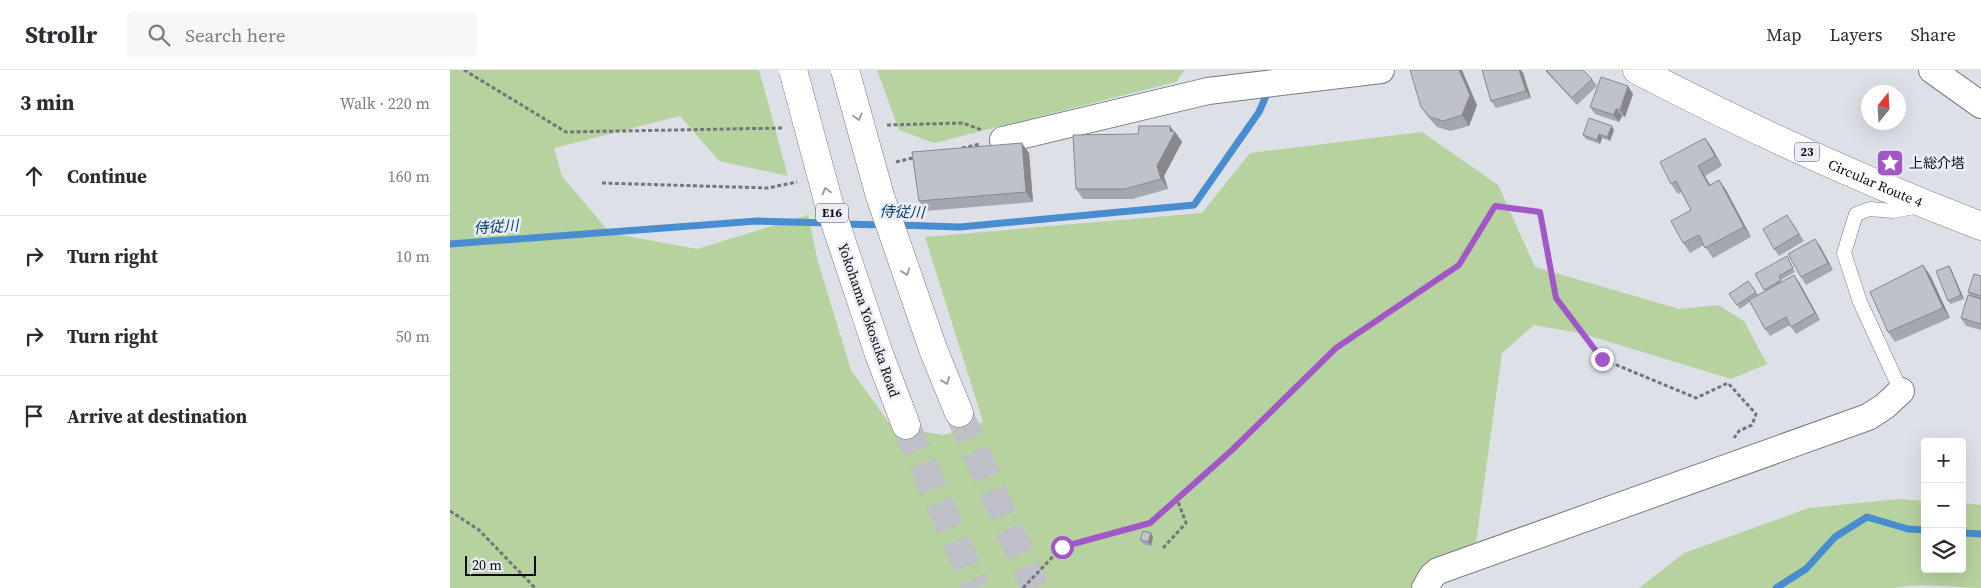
<!DOCTYPE html>
<meta charset="utf-8">
<style>
body{margin:0;font-family:"Source Serif 4","Noto Sans JP",serif;background:#f7f7f7;color:#2b2b33}
.controls{position:absolute;right:15px;bottom:15px;display:grid;overflow:hidden;border-radius:5px;box-shadow:0 5px 20px #0002}
.controls button{width:45px;height:45px;display:grid;place-items:center;padding:0;border:0;border-bottom:1px solid #e1e1e2;background:#fff;color:#2b2b33;font:25px sans-serif}
.compass{position:absolute;left:1411px;top:15px;width:45px;height:45px;border-radius:50%;background:#fff;box-shadow:0 5px 20px #0002;rotate:18deg}
.scale{position:absolute;left:15px;bottom:12px;width:71px;box-sizing:border-box;padding-left:5px;border:2px solid #0d0d10;border-top:0;font-size:14px;line-height:18px;white-space:nowrap;color:#0d0d10;-webkit-text-stroke:4px #ebedf6;paint-order:stroke}
.stop{position:absolute;width:15px;height:15px;margin:-11px;border:4px solid #a257c9;border-radius:50%;background:#fff}
.stop.end{background:#a257c9;border-color:#fff;box-shadow:0 1px 5px #0008}
.list{margin:0;padding:0;list-style:none}
h2{display:flex;justify-content:space-between;align-items:center;height:65px;margin:0;padding:0 20px;font-size:21px}
h2 small{font-size:16px;font-weight:400;color:#7c7c81}
.list li{display:grid;grid-template-columns:32px 1fr auto;gap:15px;align-items:center;box-sizing:border-box;height:80px;padding:0 20px;border-top:1px solid #e1e1e2}
.list b{display:block;font-size:19px;white-space:nowrap}
.list em{font-size:16px;font-style:normal;color:#7c7c81}
.icon{flex:none;width:28px;height:28px;fill:none;stroke:currentColor;stroke-width:2;stroke-linecap:round;stroke-linejoin:round}
.map{position:relative;flex:none;width:1531px;height:518px;overflow:hidden}
header{display:flex;align-items:center;gap:30px;box-sizing:border-box;height:70px;padding:0 25px;background:#fff;border-bottom:1px solid #e1e1e2}
header strong{font-size:24px}
nav{display:flex;gap:28px;margin-inline-start:auto;font-size:18px}
.search{width:350px;height:45px;background:#f7f7f7;display:flex;align-items:center;gap:12px;box-sizing:border-box;padding:0 18px;border-radius:5px;color:#7c7c81;font-size:19px}
main{display:flex}
aside{flex:1;background:#fff}
.map>svg:first-child{display:block}
.green{fill:#b6d29e}
.lines{fill:none;stroke-linecap:round;stroke-linejoin:round}
.stream{stroke:#478dd0;stroke-width:7}
.motorway-tunnel{stroke:#bfc0c8;stroke-width:28;stroke-dasharray:28 14;stroke-linecap:butt}
.service-casing{stroke:#797b83;stroke-width:15}
.minor-casing{stroke:#797b83;stroke-width:28}
.primary-casing{stroke:#797b83;stroke-width:29}
.motorway-casing{stroke:#797b83;stroke-width:29}
.path{stroke:#74757b;stroke-width:3;stroke-dasharray:4 2.5;stroke-linecap:butt}
.service{stroke:#fff;stroke-width:14}
.minor{stroke:#fff;stroke-width:26}
.primary{stroke:#fff;stroke-width:28}
.motorway{stroke:#fff;stroke-width:28}
.motorway-bridge-casing{stroke:#797b83;stroke-width:29;stroke-linecap:butt}
.motorway-bridge{stroke:#fff;stroke-width:28}
.wall{fill:#a5a7af}
.shaded-wall{fill:#86888e}
.building{fill:#c0c2cb;stroke:#86888e}
.oneway{stroke:#9e9e9f}
.route{stroke:#a257c9;stroke-width:6}
.labels{text-anchor:middle;stroke-width:5;stroke-linejoin:round;paint-order:stroke}
.shield{fill:#ebedf6;stroke:#505055;stroke-width:1}
.shield-label{font-size:12px;font-weight:bold;fill:#0d0d10}
.poi-label{font-size:14px;fill:#0d0d10;stroke:#ebedf6;text-anchor:start}
.street-label{font-size:14px;fill:#0d0d10;stroke:#ebedf6}
.water-label{font-size:15px;font-style:italic;fill:#0a3f6a;stroke:#ebedf6}
</style>
<header>
<strong>Strollr</strong>
<div class="search"><svg class="icon" aria-label="search" viewBox="0 0 24 24"><circle cx="10" cy="10" r="6"/><path d="M15 15l6 6"/></svg>Search here</div>
<nav><a>Map</a><a>Layers</a><a>Share</a></nav>
</header>
<main>
<aside>
<h2>3 min<small>Walk · 220 m</small></h2>
<ul class="list">
<li><svg class="icon" aria-label="ahead" viewBox="0 0 24 24"><path d="M12 20V5M6 11l6-6 6 6"/></svg><div><b>Continue</b></div><em>160 m</em></li>
<li><svg class="icon" aria-label="right" viewBox="0 0 24 24"><path d="M7 20v-9h11M14 6l5 5-5 5"/></svg><div><b>Turn right</b></div><em>10 m</em></li>
<li><svg class="icon" aria-label="right" viewBox="0 0 24 24"><path d="M7 20v-9h11M14 6l5 5-5 5"/></svg><div><b>Turn right</b></div><em>50 m</em></li>
<li><svg class="icon" aria-label="arrive" viewBox="0 0 24 24"><path d="M6 21V4h12l-3 4 3 4H6"/></svg><div><b>Arrive at destination</b></div></li>
</ul>
</aside>
<div class="map">
<svg width="1531" height="518" viewBox="0 0 1531 518">
<rect width="100%" height="100%" fill="#dee0e8"/>
<path class="green" d="M0,0H309L338,106L269,91L230,46L104,78L112,106L160,163L247,179L358,145L368,192L401,300L442,357L494,365L533,352L475,167L752,143L800,83L972,62L1048,115L1085,197L1229,239L1268,235L1294,251L1317,294L1281,309L1130,263L1084,255L1052,283L1026,472L973,498L967,518H0Z
M427,0H735L726,12L484,73L449,60Z
M1449,429L1475,431V499H1512V433L1531,435V518C1502,518 1473,512 1445,518H1189L1234,483L1359,438Z"/>
<g class="lines">
<path class="stream" d="M392,154L434,155
M447,155L510,157L744,135L809,42L819,19
M0,174L307,151L379,153
M1512,463L1531,464
M1326,518L1356,499L1385,467L1417,447L1458,459L1475,460"/>
<path class="motorway-tunnel" d="M509,343L585,518
M456,355L526,518"/>
<g class="service-casing">
<path id="service" d="M1451,321L1410,232L1394,183L1406,144L1420,139L1443,141L1470,136"/>
</g>
<g class="minor-casing">
<path id="minor" d="M1482,0L1531,35
M553,70L758,21L931,0
M975,518L982,506L988,501L1418,347L1435,336L1451,321"/>
</g>
<g class="primary-casing">
<g id="primary">
<path id="s1" d="M1187,0C1298,58 1413,111 1531,156"/>
</g>
</g>
<g class="motorway-casing">
<path id="motorway" d="M483,279L509,343
M429,284L456,355"/>
</g>
<path class="path" d="M14,0L116,62L333,58
M437,55L513,53L532,60
M512,78L530,74
M446,92L467,87
M152,113L318,118L347,112
M0,441L29,460L85,518
M713,478L736,453L727,429
M573,518L612,477L700,453L782,380L886,278L1009,195L1045,136L1090,142L1106,228L1152,289L1246,328L1278,313L1306,344L1302,355L1289,361L1284,368"/>
<use href="#service" class="service"/>
<use href="#minor" class="minor"/>
<use href="#primary" class="primary"/>
<use href="#motorway" class="motorway"/>
<g class="motorway-bridge-casing">
<path id="motorway-bridge" d="M343,0L379,134L429,284
M395,0L430,126L483,279"/>
</g>
<use href="#motorway-bridge" class="motorway-bridge"/>
</g>
<path class="wall" d="M1032,0H1071L1073,3L1081,28L1046,38L1041,31Z
M1095,0H1133L1142,9L1147,16L1127,35L1098,4Z
M1183,24L1175,47L1172,46L1169,52L1145,44L1140,37Z
M1027,35L1019,56L1000,61L987,57L978,47L971,37Z
M1164,60L1160,71L1152,68L1150,74L1136,69L1133,65Z
M725,62L732,72L714,106L718,119L682,129H633L626,119L688,64Z
M1255,68L1262,78L1272,96L1255,106L1260,115L1269,110L1276,120L1301,167L1263,188L1254,175L1240,183L1233,173L1241,140L1231,122L1228,124L1221,114Z
M579,83L583,132L476,141L469,131Z
M1342,152L1354,171L1329,186L1324,179Z
M1365,169L1370,176L1383,200L1356,215L1351,207Z
M1337,186L1345,202L1331,210L1332,212H1349L1370,250L1346,264L1340,255L1320,266L1315,259L1300,232L1290,239L1279,224L1298,211L1308,225L1315,221L1305,204Z
M1499,196L1501,199L1514,229L1501,234L1498,231Z
M1480,205L1500,248L1445,272L1438,262Z
M1531,206V260L1516,256L1511,248L1520,226L1518,222Z
M703,467L701,476L693,474L690,470Z"/>
<path class="shaded-wall" d="M1009,0H1012L1027,35L1019,56L1012,45Z
M1069,0H1071L1073,3L1081,28L1076,21Z
M1178,16L1183,24L1175,47L1170,40Z
M1166,39L1172,46L1169,52L1164,45Z
M720,56L725,63V62L732,72L714,106L718,119L711,109L707,96L720,61Z
M1162,56L1164,60L1160,71L1157,67Z
M1149,64L1152,68L1150,74L1147,70Z
M1255,68L1262,78L1272,96L1265,86Z
M572,73L579,83L583,132L576,122Z
M1248,96L1255,106L1266,126L1259,116Z
M1269,110L1276,120L1301,167L1294,157Z
M1365,169L1370,176L1383,200L1378,193Z
M1473,195L1480,205L1500,248L1493,238Z
M1499,196L1501,199L1514,229L1511,225Z
M1344,205L1349,212L1370,250L1365,243Z
M701,463L703,467L701,476L698,472Z"/>
<path class="building" d="M960,0H1009L1020,25L1012,45L993,51L980,47L971,37Z
M1032,0H1069L1076,21L1041,31Z
M1096,0H1133L1142,9L1122,28Z
M1151,7L1178,16L1170,40L1166,39L1164,45L1140,37Z
M1139,48L1162,56L1157,67L1149,64L1147,70L1133,65Z
M689,56H720V61L725,62L707,96L711,109L675,119H626L623,65L688,64Z
M1255,68L1265,86L1248,96L1259,116L1269,110L1294,157L1255,178L1249,165L1233,173L1221,151L1241,140L1226,111L1221,114L1210,92Z
M572,73L576,122L469,131L462,82Z
M1337,145L1349,164L1324,179L1313,159Z
M1365,169L1378,193L1351,207L1338,184Z
M1337,186L1343,198L1329,206L1331,210L1314,220L1305,204Z
M1473,195L1493,238L1438,262L1420,222Z
M1499,196L1511,225L1498,231L1486,201Z
M1524,204L1531,206V226L1518,222Z
M1344,205L1365,243L1341,257L1336,247L1315,259L1299,230Z
M1298,211L1306,222L1287,235L1279,224Z
M1518,225L1531,229V254L1511,248Z
M693,461L701,463L698,472L690,470Z"/>
<defs><path id="oneway-chevron" d="M-2-3.5L2.5 0L-2 3.5" fill="none" stroke-width="1.6" stroke-linecap="round" stroke-linejoin="round" transform="scale(1.25)"/></defs>
<g class="oneway">
<use href="#oneway-chevron" transform="translate(408 47) rotate(75)"/>
<use href="#oneway-chevron" transform="translate(376 121) rotate(-105)"/>
<use href="#oneway-chevron" transform="translate(456 202) rotate(71)"/>
<use href="#oneway-chevron" transform="translate(496 311) rotate(68)"/>
</g>
<g class="lines">
<path class="route" d="M612,477L700,453L782,380L886,278L1009,195L1045,136L1090,142L1106,228L1152,289"/>
</g>
<defs>
<g id="sight-square" transform="scale(1.4375)"><rect x="-9" y="-9" width="18" height="18" rx="4" fill="#a257c9" stroke="#ebedf6"/><path d="M0-6L1.8-2.2L6-1.7L2.9 1.2L3.7 5.4L0 3.3L-3.7 5.4L-2.9 1.2L-6-1.7L-1.8-2.2Z" fill="#fff"/></g>
</defs>
<g fill-rule="evenodd">
<use href="#sight-square" x="1440" y="93"/>
</g>
<g class="labels">
<g class="shield">
<rect x="1344.5" y="72.5" width="25" height="19" rx="4"/>
<rect x="366" y="133.5" width="32" height="19" rx="4"/>
</g>
<g class="shield-label">
<text x="1357" y="86">23</text>
<text x="382" y="147">E16</text>
</g>
<g class="poi-label">
<text x="1459" y="98">上総介塔</text>
</g>
<g class="street-label">
<text dy="5" stroke="none"><textPath href="#s1" startOffset="264">Circular Route 4</textPath></text>
<text transform="translate(419 250) rotate(71)" y="5">Yokohama Yokosuka Road</text>
</g>
<g class="water-label">
<text transform="translate(452 142) rotate(2)" y="5">侍従川</text>
<text transform="translate(46 157) rotate(-4)" y="5">侍従川</text>
</g>
</g>
</svg>
<div class="controls">
<button>+</button>
<button>−</button>
<button><svg class="icon" aria-label="layers" viewBox="0 0 24 24"><path d="M12 4l9 5-9 5-9-5zM3 14l9 5 9-5"/></svg></button>
</div>
<svg class="compass" viewBox="-18 -18 36 36"><path d="M0-13l5 13h-10z" fill="#e53935"/><path d="M0 13l5-13h-10z" fill="#7c7c81"/></svg>
<div class="scale">20 m</div>
<div class="stop" style="left:612px;top:477px"></div>
<div class="stop end" style="left:1152px;top:289px"></div>
</div>
</main>
